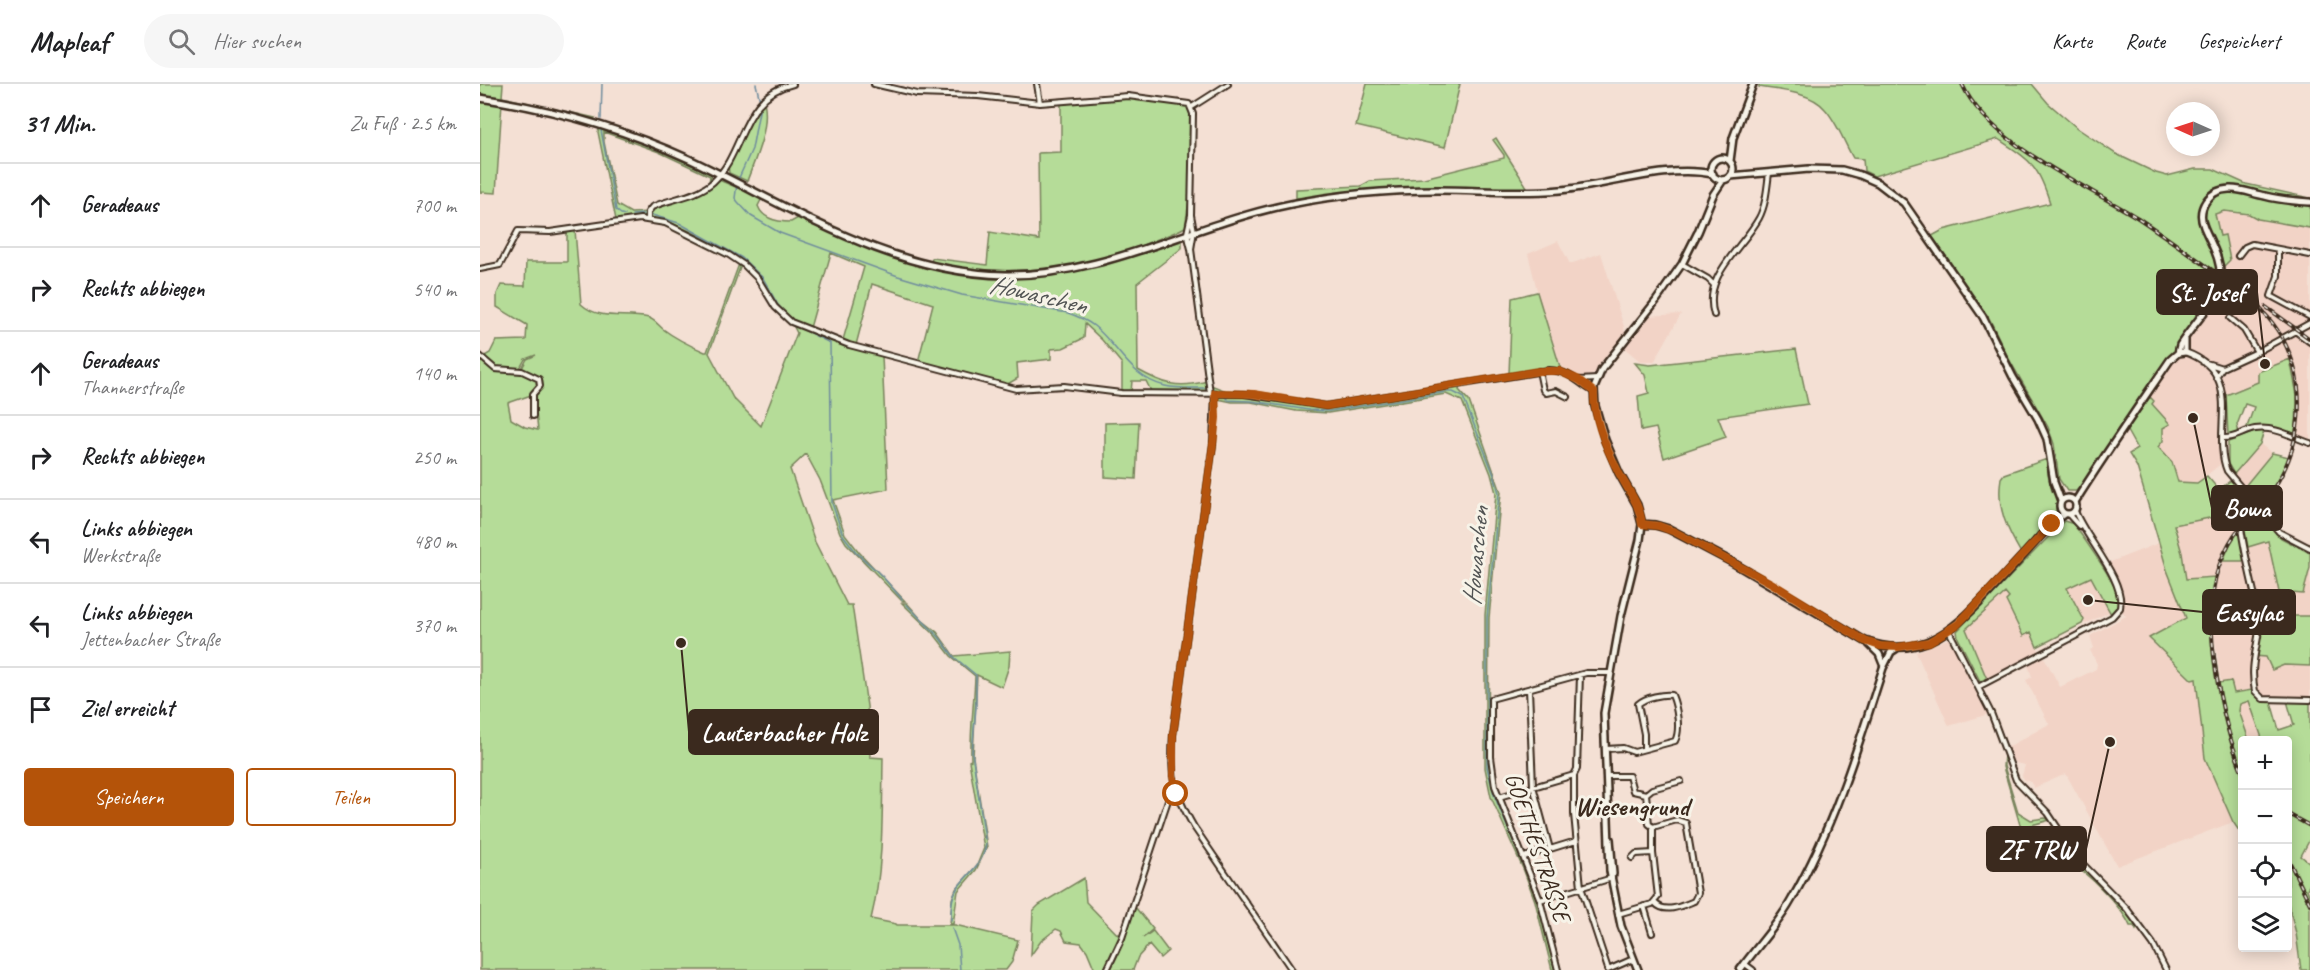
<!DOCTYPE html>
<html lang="de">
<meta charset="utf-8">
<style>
body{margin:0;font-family:Caveat,sans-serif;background:#f6f6f6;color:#202124}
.controls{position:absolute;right:18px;bottom:18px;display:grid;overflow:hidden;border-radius:6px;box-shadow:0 3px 15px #0003}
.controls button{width:54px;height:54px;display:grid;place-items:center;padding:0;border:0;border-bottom:2px solid #e0e0e0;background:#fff;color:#202124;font:30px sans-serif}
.compass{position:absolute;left:1686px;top:18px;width:54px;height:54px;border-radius:50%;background:#fff;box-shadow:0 3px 15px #0003;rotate:273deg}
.stop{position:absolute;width:18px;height:18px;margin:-14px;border:4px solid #b45309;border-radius:50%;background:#fff}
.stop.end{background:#b45309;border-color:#fff;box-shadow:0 2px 6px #0008}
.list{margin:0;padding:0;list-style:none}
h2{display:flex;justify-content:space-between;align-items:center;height:78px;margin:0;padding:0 24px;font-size:26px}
h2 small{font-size:20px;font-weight:400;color:#757577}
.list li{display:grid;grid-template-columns:39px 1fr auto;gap:18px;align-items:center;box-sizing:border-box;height:84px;padding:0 24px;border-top:2px solid #e0e0e0}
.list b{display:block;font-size:22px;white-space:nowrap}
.list p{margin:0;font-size:20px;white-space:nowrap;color:#757577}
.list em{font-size:20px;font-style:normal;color:#757577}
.actions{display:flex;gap:12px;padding:18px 24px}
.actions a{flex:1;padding:14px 0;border:2px solid #b45309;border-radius:6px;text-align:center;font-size:21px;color:#b45309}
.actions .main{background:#b45309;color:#fff}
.icon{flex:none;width:33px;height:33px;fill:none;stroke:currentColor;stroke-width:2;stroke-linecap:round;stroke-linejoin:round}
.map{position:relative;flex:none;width:1830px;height:886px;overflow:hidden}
header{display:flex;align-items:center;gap:36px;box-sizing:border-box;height:84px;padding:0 30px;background:#fff;border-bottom:2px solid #e0e0e0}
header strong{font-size:28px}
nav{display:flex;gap:33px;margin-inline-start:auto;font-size:21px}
.search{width:420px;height:54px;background:#f6f6f6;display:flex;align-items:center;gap:15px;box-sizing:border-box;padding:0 21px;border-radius:33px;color:#757577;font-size:22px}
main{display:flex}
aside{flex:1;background:#fff}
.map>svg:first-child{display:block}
.built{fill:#f2d3c6}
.green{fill:#b5dc98;stroke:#78835b;stroke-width:1.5}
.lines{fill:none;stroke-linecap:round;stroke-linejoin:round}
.stream{stroke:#6f8c9d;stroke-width:1.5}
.street-casing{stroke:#3b2a1e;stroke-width:8}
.secondary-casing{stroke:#3b2a1e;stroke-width:10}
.street{stroke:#f7f3e8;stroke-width:4}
.secondary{stroke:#f7f3e8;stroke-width:5}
.rail-casing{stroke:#3b2a1e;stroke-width:4}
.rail{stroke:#f7f3e8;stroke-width:1.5;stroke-dasharray:4.5;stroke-linecap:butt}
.route{stroke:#b45309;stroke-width:8}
.labels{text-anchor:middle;stroke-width:6;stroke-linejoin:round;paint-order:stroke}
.street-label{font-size:24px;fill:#3b2a1e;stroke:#f7f3e8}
.water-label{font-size:26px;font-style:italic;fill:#515353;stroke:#f7f3e8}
.neighbourhood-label{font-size:26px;font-weight:bold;fill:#3b2a1e;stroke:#f7f3e8}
.leader{fill:none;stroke:#3b2a1e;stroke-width:2}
.callout-dot{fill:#3b2a1e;stroke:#f7f3e8;stroke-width:2}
.callout{fill:#3b2a1e;stroke:#3b2a1e;stroke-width:2}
.callout-label{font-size:26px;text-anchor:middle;font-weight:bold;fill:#fff}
</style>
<header>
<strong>Mapleaf</strong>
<div class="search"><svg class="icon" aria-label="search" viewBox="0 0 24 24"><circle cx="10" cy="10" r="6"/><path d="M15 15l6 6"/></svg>Hier suchen</div>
<nav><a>Karte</a><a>Route</a><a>Gespeichert</a></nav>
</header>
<main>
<aside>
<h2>31 Min.<small>Zu Fuß · 2.5 km</small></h2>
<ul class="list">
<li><svg class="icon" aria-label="ahead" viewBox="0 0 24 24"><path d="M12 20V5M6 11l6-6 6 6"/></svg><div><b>Geradeaus</b></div><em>700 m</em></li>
<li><svg class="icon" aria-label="right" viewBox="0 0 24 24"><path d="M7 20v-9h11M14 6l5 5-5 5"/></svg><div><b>Rechts abbiegen</b></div><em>540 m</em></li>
<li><svg class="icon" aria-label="ahead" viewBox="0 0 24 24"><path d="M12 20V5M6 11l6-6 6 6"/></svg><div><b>Geradeaus</b><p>Thannerstraße</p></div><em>140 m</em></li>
<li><svg class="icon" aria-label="right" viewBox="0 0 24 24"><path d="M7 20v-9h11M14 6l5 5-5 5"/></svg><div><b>Rechts abbiegen</b></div><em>250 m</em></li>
<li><svg class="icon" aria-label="left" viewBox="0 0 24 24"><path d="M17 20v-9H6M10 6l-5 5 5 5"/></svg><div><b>Links abbiegen</b><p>Werkstraße</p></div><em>480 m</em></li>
<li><svg class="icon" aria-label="left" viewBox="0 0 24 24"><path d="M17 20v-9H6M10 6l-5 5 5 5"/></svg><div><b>Links abbiegen</b><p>Jettenbacher Straße</p></div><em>370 m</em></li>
<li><svg class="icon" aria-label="arrive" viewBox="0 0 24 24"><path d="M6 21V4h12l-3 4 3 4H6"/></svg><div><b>Ziel erreicht</b></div></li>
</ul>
<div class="actions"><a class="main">Speichern</a><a>Teilen</a></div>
</aside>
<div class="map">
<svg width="1830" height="886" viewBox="0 0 1830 886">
<rect width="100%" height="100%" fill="#f4e0d4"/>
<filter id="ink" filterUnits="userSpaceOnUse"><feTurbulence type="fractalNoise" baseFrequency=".0167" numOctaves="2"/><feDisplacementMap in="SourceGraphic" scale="12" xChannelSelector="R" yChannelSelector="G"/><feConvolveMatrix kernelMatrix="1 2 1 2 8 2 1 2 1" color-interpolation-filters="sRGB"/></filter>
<g filter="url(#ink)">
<path class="built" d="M1744,127L1769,130L1778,135L1830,144V247L1826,245L1816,249L1830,260V357L1818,353L1820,325L1818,297H1816V304L1778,298L1741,312L1742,379L1717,399L1698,398L1692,378L1678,363L1683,357V344L1690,340L1671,319L1673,316L1670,313L1693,278L1688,275L1695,269L1742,184L1744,151L1740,152L1735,130Z
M1078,157L1090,180L1121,169L1144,243L1145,249L1137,262L1114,290L1109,292H1099L1081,286L1065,238L1048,170Z
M1201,230L1174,278L1160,277L1143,263L1168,232Z
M1780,360L1792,369L1765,402L1754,390Z
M1756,416L1759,442L1749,458L1735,493L1706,495L1702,469L1694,440L1739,432Z
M1788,456L1800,508L1823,510L1830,484V532H1813L1782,546V535L1768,463Z
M1679,459L1706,534L1669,554L1712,595H1716L1725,674L1753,738L1637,782L1586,690L1554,704L1551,698L1545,696L1542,692L1545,681L1535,679L1532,675L1528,663L1569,640L1546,596L1552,593L1548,581L1564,573L1580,603L1616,585L1617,580L1610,566L1614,564L1610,552L1646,532L1642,527L1643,519L1641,506L1628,479Z
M1743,477H1766L1778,536L1776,559L1770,571L1772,606L1754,610L1751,597L1741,599L1732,535L1735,503Z
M1611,493L1629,528L1605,540L1586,504Z
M1525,509L1529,514L1543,551L1551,548L1559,567L1507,595L1485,545Z
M1470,554L1509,630L1469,642L1436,568Z
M1774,572L1786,573L1804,580L1830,582V614L1781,612L1776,603Z
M1769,616L1782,655L1776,656H1769L1759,627L1760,620Z"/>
<path class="green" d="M0,0H23L22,13L115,34L113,36L45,19L0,12Z
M887,0H980L965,63L876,42Z
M1279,0H1552L1568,19L1597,44L1636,70L1676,89L1687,92L1715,85H1733L1766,100L1830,114V116L1738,105L1726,113L1720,127C1727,146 1742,172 1739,193C1734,221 1707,244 1695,269L1688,275L1667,307L1646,335L1618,383L1596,407H1587L1579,395L1574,360L1568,343L1529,275L1509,234L1452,152L1463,146L1570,119C1558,80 1551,77 1518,55L1394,92L1384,87L1383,75L1373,74C1364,58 1357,38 1345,25C1331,8 1299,6 1279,3Z
M647,14L708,21L712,31L709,116L705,143C692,151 676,155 663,161C593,188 524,193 451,179L452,174L507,181L510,148L559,156L558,69L581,68V20Z
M0,16L22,19L16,109L0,108Z
M284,17C290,43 276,73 267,97L249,89L248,81L271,33Z
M120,43L166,60L229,89L232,91L229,99L230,92L179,68L124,48V58L137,121L151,129L167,128L162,133L136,136L118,48Z
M1016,54L1047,103L1045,106H896L816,114V105L881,102L890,97L944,94L1024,74V71L1013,56Z
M239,96L282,114L278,122C283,136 298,138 311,138L318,134H322C410,176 497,210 597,187C622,182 647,174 672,166C681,162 692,156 702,156V164L657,199L658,286C683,300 698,305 727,297L728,302L731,301L746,307H671L666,297H652L651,308H642V280L622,256L605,240L604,254L583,264L571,265V275L537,279L538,294L526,301L438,278L453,220L392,200L376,261L363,256L384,183L351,169L330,244C286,228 294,201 262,177C246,165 212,147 193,140C186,137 177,136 171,133L170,128L173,124L221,108Z
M1756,107L1830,120V144L1778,135L1769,130L1744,127L1735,130L1740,152L1745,151L1750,176L1742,184C1729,154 1703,110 1756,107Z
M95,146L101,220C121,238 144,228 169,234C175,236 178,241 183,245C196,255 211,262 225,268H227L259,180L261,181L229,269L253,314L281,342L317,249L313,241L375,264L402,272L408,405L353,416L365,450L379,468L425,517H422L366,459L360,449L340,396L326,370L310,385L335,458L367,521H372L387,622L390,673L403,674C402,727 404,783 391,835L416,840L417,841H475L538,856L532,878L526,886H0V277C7,279 11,285 18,286C32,290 45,286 58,295L59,303L51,311L28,319L31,335L45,343L58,346L54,311L61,304V298L54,290L41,286L47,275L56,271L45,275L39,286L16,284L3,273L10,269L16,257L46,256L47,241L17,223V210L21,201L45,202L46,178H87V148Z
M1057,208L1081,286L1068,284L1029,290L1032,214Z
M1316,265L1328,320L1238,333L1246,353L1184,374L1176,344L1161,347L1158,312L1169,309L1165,291L1155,279L1170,281Z
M1810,275L1817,311L1816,350C1798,344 1785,341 1766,346L1774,323L1765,320L1757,341L1759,349L1748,351L1746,311L1778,298V288Z
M980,303L979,306L989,317L1021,408L1009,534L1008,678L1017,714L1059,816L1077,886H1072L1055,817L1044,787L1011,713L1005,684V531L1016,409L1011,390L982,317L966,310L848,329L816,327L771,318H752L738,315L742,311H764L848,324Z
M1670,313L1674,317L1672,320L1690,340L1683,344V357L1678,363L1692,378L1698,398L1717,399L1727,392L1739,406L1751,396L1757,402L1756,416L1739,432L1694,441L1702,469L1706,495L1735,493L1730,536L1739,599L1751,597L1754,609L1772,606L1777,613L1791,618L1799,646L1814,641L1807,617L1830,618V755L1821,772L1830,779V800L1827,805L1830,813V886H1821L1816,849L1808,819V656H1776L1782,654L1769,617L1760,620L1759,627L1769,656H1762V751L1753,738L1725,674L1716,595L1712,596L1669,554L1706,534L1687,486L1657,383L1649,370L1657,365L1647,347L1648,344Z
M659,338L656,395L625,393V339Z
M1777,347H1784L1780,360L1754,390L1748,380V358Z
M1792,369L1809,373L1796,399L1781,419L1765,402Z
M1567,375L1568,391L1572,407L1578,416L1576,428L1542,471C1527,445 1516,424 1521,394L1524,390Z
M1778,427L1801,454L1830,469V484L1823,510L1799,508L1788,457L1768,463L1764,442Z
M1584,437L1594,440C1604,456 1636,497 1638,514C1639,521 1636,526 1631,530L1611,493L1587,504L1604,536L1602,540L1557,563L1551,548L1543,552L1526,517L1529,514L1525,509L1486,545L1507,595L1500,597L1478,554L1477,547Z
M1761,445L1766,477H1743L1751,458Z
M422,519H427L442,536L457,548L474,572L530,567L529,582L522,603L497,591L493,673L507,763L496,786L478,807L473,840H470L472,815L476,805L497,781L504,764L489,677L491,676C490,648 494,620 495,592L471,572L454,550Z
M1813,532H1830V582L1804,581L1792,586L1786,573L1774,572L1782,546Z
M1524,670V682L1538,728L1551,736L1565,734L1571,736L1598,778L1646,826L1657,844L1656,846L1654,842H1650C1643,825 1609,789 1592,781L1570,736L1541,744L1523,683Z
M604,794L606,818L641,854L624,886H615L607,867L601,859L586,857L581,847L576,845L561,857L551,871L553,827L559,821Z
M655,823L673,845L663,854L673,847L688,867L680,874L669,861L658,873L653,886H629L639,868Z"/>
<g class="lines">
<path class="stream" d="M276,0L280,17
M121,35L122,0
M121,46L136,126L141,130L145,131
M258,96L272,65L280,22
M257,100L255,114L258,118L271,132L300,149L418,192L482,211L588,229C597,232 606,236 614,242C639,262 649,293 685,302C698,305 714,304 727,304
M152,131L163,130
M172,131L199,139L262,174L283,194L298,221L311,235
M318,243L350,259L352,419L363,451L376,468L402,492L422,515
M732,304L741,309
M744,312L748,316L771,317L829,326L849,327L966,308H973L983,313L1014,391L1019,409L1007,534V683L1014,711L1058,817L1075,886
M426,520L459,553L474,573L496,591V624L492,668L505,755
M471,836C471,825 471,813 478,803C489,788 504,780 506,759
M472,844L478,861L480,886"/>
<g class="street-casing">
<path id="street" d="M394,0L437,10L498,12L560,19L648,12L709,20L713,30L711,131L707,149L711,165L730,309
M557,0L560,19
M712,23L748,0
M168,135V128L172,123C192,114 216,113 233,98C266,67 260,12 313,0
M711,165L714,147L711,131
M1798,165V192L1791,212L1830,233
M1758,172L1765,163L1772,160L1830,171
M1202,180L1228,195L1234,201
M0,185L20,181L38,147L70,148L160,135L185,139L249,171L264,181L278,195L295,223L311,238L369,261L536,305L584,302L641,309L764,310L846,322L1069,286C1091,287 1097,299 1114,308
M1234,231C1222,192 1262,165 1279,134C1286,121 1287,104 1289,89
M1750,234L1764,246L1777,268
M1815,247L1830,258
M1705,268C1767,290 1730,346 1747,387L1799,448L1830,464
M0,272L15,285L42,287L59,295L60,302L53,310V332
M1723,278L1742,284
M1059,287L1063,306L1066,309L1076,307L1088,313
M1736,293L1742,284L1777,268L1830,239
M1099,296L1117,295
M735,309L733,360L693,651C690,692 693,707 714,743L812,886
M1743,354C1755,355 1763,347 1775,345C1795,342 1812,353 1830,359
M1762,404C1751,425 1775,508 1780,535C1779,561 1769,580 1775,607L1783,615L1830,616
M1588,430L1599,442
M1469,547L1511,629L1536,696L1568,729L1600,777L1647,825L1673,860L1686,886
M1100,591L1097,685L1094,691V730L1101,803L1128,885
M1498,603L1632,533L1640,524C1645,495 1605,454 1595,427
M1049,605L1053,702L1070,765
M1126,665L1143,664L1154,668L1195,657C1201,646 1197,623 1192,611C1183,610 1166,613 1158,620L1164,650V664
M1126,692H1149L1153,707L1166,710
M1166,710L1172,705L1201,697
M1019,713L1094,691
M1173,743L1197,736L1206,739L1218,809L1214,817C1202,822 1185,830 1175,819
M1044,773L1096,757
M1152,774L1156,770L1173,769
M1060,816L1132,794
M1164,822L1172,849
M1138,830L1172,820L1178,813L1173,769V743L1169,740L1166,710
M1265,880L1273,886
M627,886L642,854L689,713L694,705
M1078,886L1060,816L1015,702L1011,673V615L1106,589H1130
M1128,886L1153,875"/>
</g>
<g class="secondary-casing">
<path id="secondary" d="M0,14C72,25 142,44 209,75C311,123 409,189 526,191C626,192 715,139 811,120C860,110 909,106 958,106C999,106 1040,110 1080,106C1128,102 1185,80 1233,90
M1231 85a11 11 0 1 1 22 0a11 11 0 1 1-22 0Z
M1250,77L1253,54L1273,0
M1250,92L1329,85L1362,86L1380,91L1398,99L1424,119L1503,233L1533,293L1558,335L1567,355L1574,398L1581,417
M1698,269L1700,261C1713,240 1736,219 1740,195C1742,176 1731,160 1724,143C1716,124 1729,106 1749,105C1761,104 1773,110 1785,112C1799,116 1815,117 1830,118
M1580 422a8 8 0 1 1 16 0a8 8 0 1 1-16 0Z
M1595,418C1625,370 1658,323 1690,276L1698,269L1705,268V255
M1162,440L1175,441L1189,445L1250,477L1385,557C1443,579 1479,541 1515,502C1534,481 1553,461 1571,440L1584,430
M1389,560L1399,570L1403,580
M1130,755L1133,790
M1158,886L1141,842L1130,787L1124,629L1141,532L1160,456L1162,440L1157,421L1139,389L1125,356L1115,322L1114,304L1122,285L1176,217L1202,180L1218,148L1233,111L1243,96
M1260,886C1277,862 1298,841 1312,815C1354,742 1378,663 1403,584L1411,568L1417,564"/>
</g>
<use href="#street" class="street"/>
<use href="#secondary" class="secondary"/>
<g class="rail-casing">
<path id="rail" d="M1482,0C1509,60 1604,100 1658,134C1694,158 1728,184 1764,208
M1759,205C1775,219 1790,233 1801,252C1830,302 1822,366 1789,411C1781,422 1770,431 1761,442C1752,453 1744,468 1739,482C1720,534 1741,636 1762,687
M1786,223L1830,255
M1808,730L1830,742
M1808,775L1830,820"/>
</g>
<use href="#rail" class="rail"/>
</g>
</g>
<g class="lines" filter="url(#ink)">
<path class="route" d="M696,710L693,692V651L733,360L736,334L735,309L774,310L846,322L1059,287H1079L1099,296L1114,308C1113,334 1127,366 1139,389C1148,406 1160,420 1162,440L1179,442L1195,448L1291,499L1385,557L1400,562L1418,563L1449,558L1478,540L1572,440"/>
</g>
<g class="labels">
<g class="street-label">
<text transform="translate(1058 763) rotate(71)" y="8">GOETHESTRASSE</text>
</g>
<g class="water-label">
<text transform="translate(558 210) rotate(13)" y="9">Howaschen</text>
<text transform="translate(995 472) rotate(-85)" y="9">Howaschen</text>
</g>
<g class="neighbourhood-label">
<text x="1152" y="731">Wiesengrund</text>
</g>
</g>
<path class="leader" d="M1785 280L1777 208M1713 334L1732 424M1608 516L1723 528M201 559L209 648M1630 658L1606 765"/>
<g class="callout-dot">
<circle cx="1785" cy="280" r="6"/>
<circle cx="1713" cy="334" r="6"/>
<circle cx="1608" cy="516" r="6"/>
<circle cx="201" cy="559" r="6"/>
<circle cx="1630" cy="658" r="6"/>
</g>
<g class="callout">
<rect x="1677" y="186" width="100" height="44" rx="6"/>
<rect x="1732" y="402" width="70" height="44" rx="6"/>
<rect x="1723" y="506" width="92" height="44" rx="6"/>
<rect x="209" y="626" width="189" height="44" rx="6"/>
<rect x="1507" y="743" width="99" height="44" rx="6"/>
</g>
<g class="callout-label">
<text x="1727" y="217">St. Josef</text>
<text x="1767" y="433">Bowa</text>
<text x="1769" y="537">Easylac</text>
<text x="304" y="657">Lauterbacher Holz</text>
<text x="1557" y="774">ZF TRW</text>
</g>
</svg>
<div class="controls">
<button>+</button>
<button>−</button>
<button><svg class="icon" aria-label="locate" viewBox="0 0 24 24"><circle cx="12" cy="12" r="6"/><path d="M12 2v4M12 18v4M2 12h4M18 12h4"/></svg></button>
<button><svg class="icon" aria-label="layers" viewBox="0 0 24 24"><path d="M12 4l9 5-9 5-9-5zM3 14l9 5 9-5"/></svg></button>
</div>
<svg class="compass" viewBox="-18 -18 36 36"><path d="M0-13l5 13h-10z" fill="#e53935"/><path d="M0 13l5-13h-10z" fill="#757577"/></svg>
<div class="stop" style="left:696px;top:710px"></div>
<div class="stop end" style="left:1572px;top:440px"></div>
</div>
</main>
